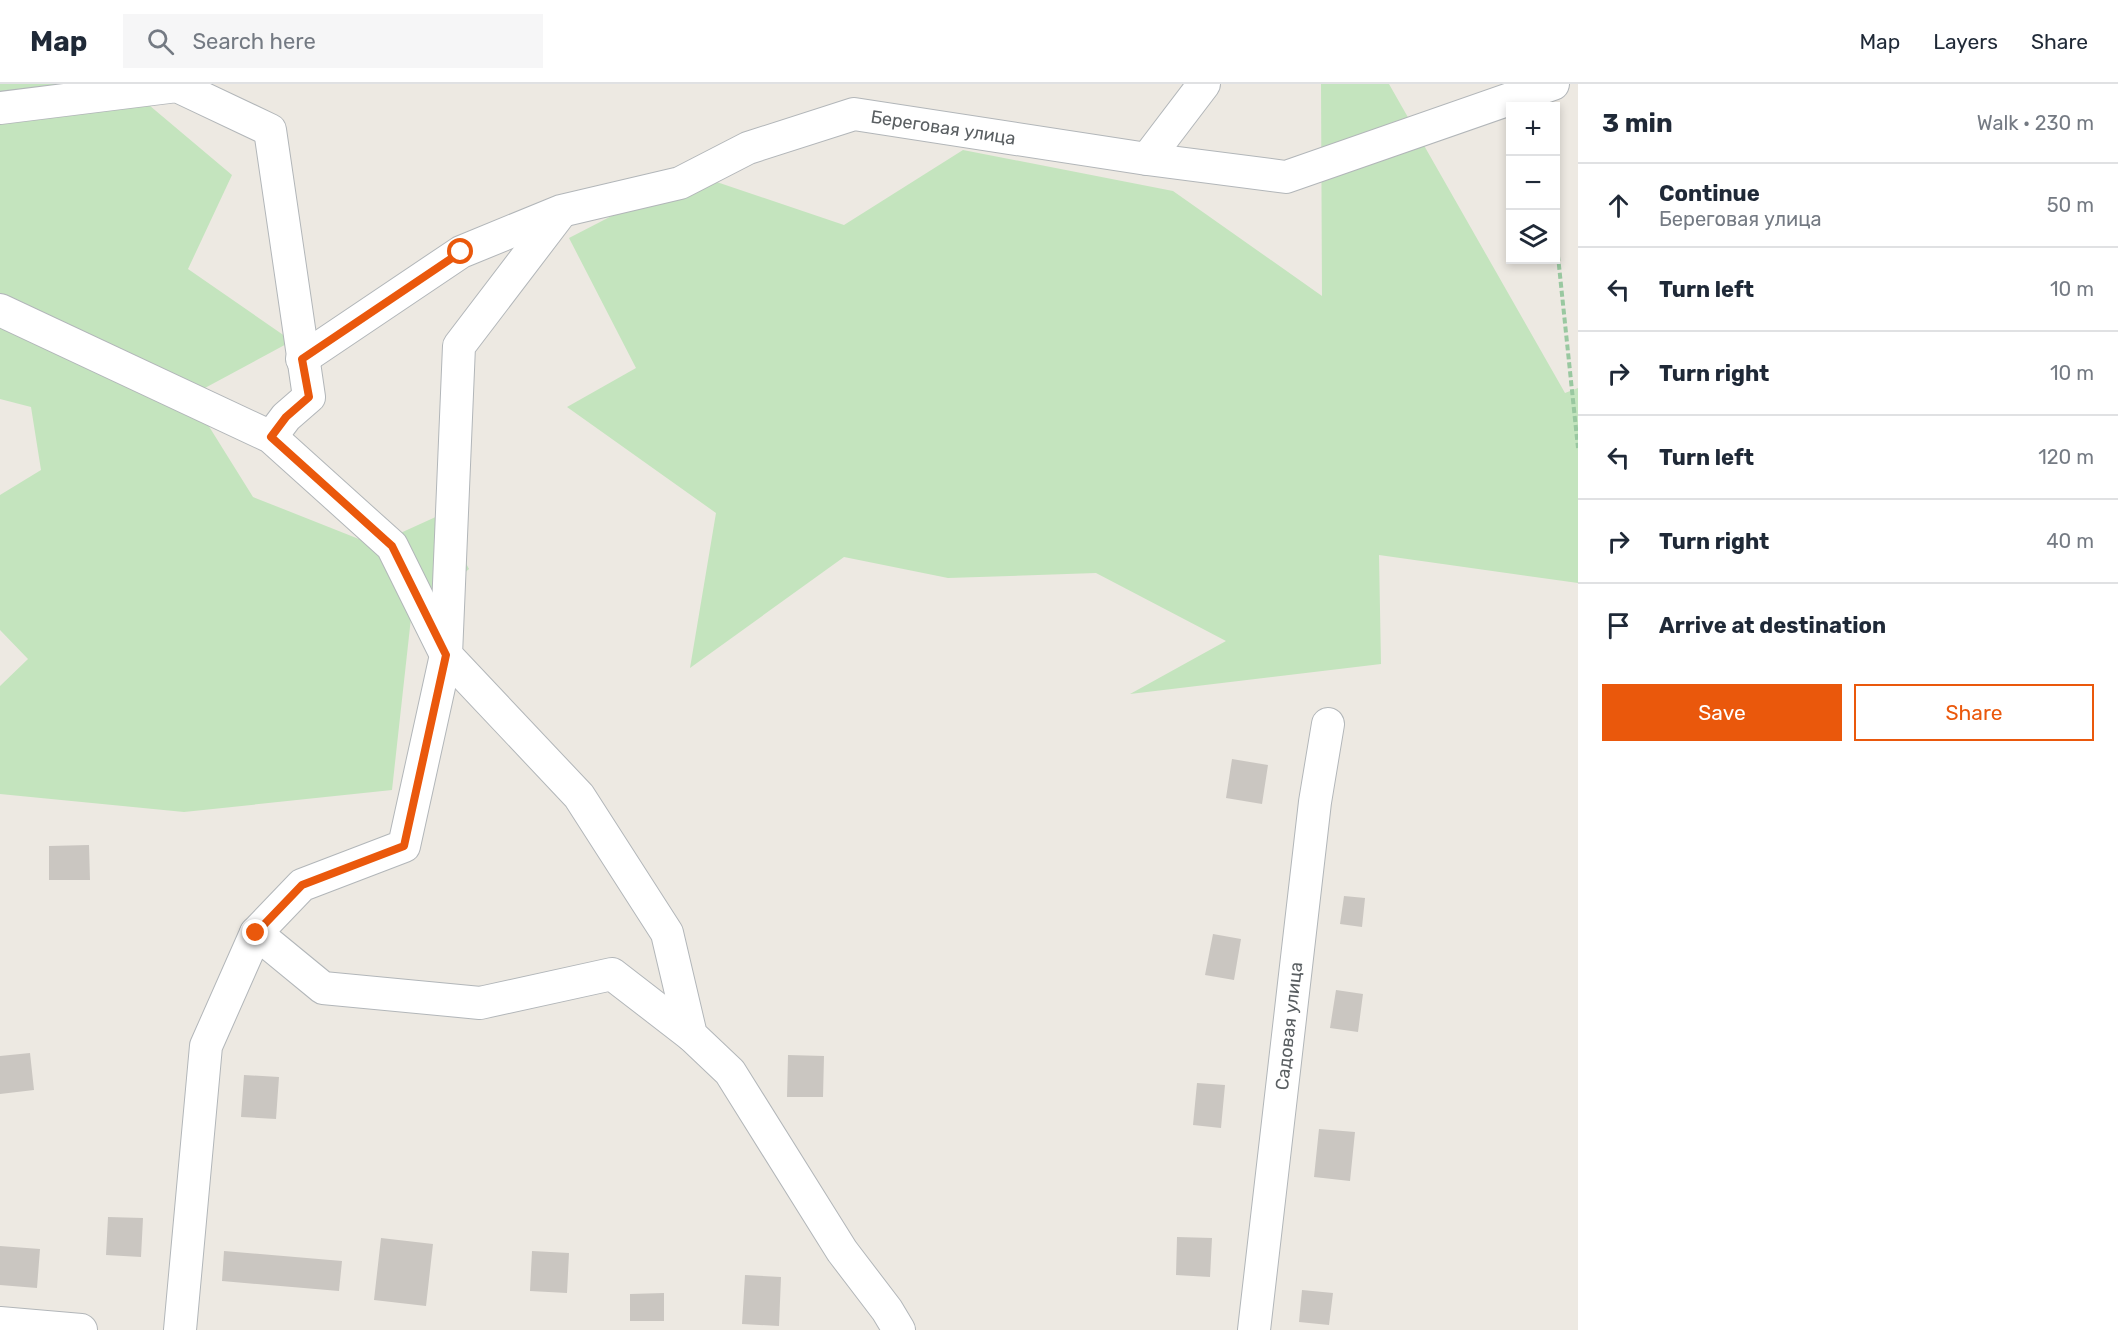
<!DOCTYPE html>
<meta charset="utf-8">
<style>
body{margin:0;font-family:Rubik,sans-serif;background:#f6f6f7;color:#1f2937}
.controls{position:absolute;right:18px;top:18px;display:grid;overflow:hidden;border-radius:0px;box-shadow:0 3px 9px #0003}
.controls button{width:54px;height:54px;display:grid;place-items:center;padding:0;border:0;border-bottom:2px solid #e0e1e3;background:#fff;color:#1f2937;font:30px sans-serif}
.stop{position:absolute;width:18px;height:18px;margin:-14px;border:4px solid #ea580c;border-radius:50%;background:#fff}
.stop.end{background:#ea580c;border-color:#fff;box-shadow:0 2px 6px #0008}
.list{margin:0;padding:0;list-style:none}
h2{display:flex;justify-content:space-between;align-items:center;height:78px;margin:0;padding:0 24px;font-size:26px}
h2 small{font-size:20px;font-weight:400;color:#747a83}
.list li{display:grid;grid-template-columns:39px 1fr auto;gap:18px;align-items:center;box-sizing:border-box;height:84px;padding:0 24px;border-top:2px solid #e0e1e3}
.list b{display:block;font-size:22px;white-space:nowrap}
.list p{margin:0;font-size:20px;white-space:nowrap;color:#747a83}
.list em{font-size:20px;font-style:normal;color:#747a83}
.actions{display:flex;gap:12px;padding:18px 24px}
.actions a{flex:1;padding:14px 0;border:2px solid #ea580c;border-radius:0px;text-align:center;font-size:21px;color:#ea580c}
.actions .main{background:#ea580c;color:#fff}
.icon{flex:none;width:33px;height:33px;fill:none;stroke:currentColor;stroke-width:2;stroke-linecap:round;stroke-linejoin:round}
.map{position:relative;flex:none;width:1578px;height:1246px;overflow:hidden}
header{display:flex;align-items:center;gap:36px;box-sizing:border-box;height:84px;padding:0 30px;background:#fff;border-bottom:2px solid #e0e1e3}
header strong{font-size:28px}
nav{display:flex;gap:33px;margin-inline-start:auto;font-size:21px}
.search{width:420px;height:54px;background:#f6f6f7;display:flex;align-items:center;gap:15px;box-sizing:border-box;padding:0 21px;border-radius:0px;color:#747a83;font-size:22px}
main{display:flex}
aside{flex:1;background:#fff}
.map>svg:first-child{display:block}
.green{fill:#c4e4be}
.building{fill:#cac6c1}
.lines{fill:none;stroke-linecap:round;stroke-linejoin:round}
.minor-casing{stroke:#b2b6b9;stroke-width:34}
.path{stroke:#99c8a0;stroke-width:4;stroke-dasharray:6 3;stroke-linecap:butt}
.minor{stroke:#fff;stroke-width:32}
.route{stroke:#ea580c;stroke-width:8}
.labels{text-anchor:middle;stroke-width:4.5;stroke-linejoin:round;paint-order:stroke}
.street-label{font-size:18px;fill:#5a5f62;stroke:#fff}
</style>
<header>
<strong>Map</strong>
<div class="search"><svg class="icon" aria-label="search" viewBox="0 0 24 24"><circle cx="10" cy="10" r="6"/><path d="M15 15l6 6"/></svg>Search here</div>
<nav><a>Map</a><a>Layers</a><a>Share</a></nav>
</header>
<main>
<div class="map">
<svg width="1578" height="1246" viewBox="0 0 1578 1246">
<rect width="100%" height="100%" fill="#ede9e2"/>
<path class="green" d="M0,0H124L232,91L188,185L292,257L190,312L253,413L374,461L440,431L469,485L411,534L392,706L184,728L0,710V602L28,575L0,546V411L41,386L31,323L0,315Z
M1321,0H1389L1565,309L1578,304V499L1379,471L1381,580L1130,610L1226,557L1096,489L948,494L844,473L690,584L716,429L567,323L636,284L569,154L693,90L844,141L963,66L1173,107L1322,212Z"/>
<path class="building" d="M1232,675L1268,681L1262,720L1226,714Z
M89,761L90,796H49V762Z
M1344,812L1365,814L1362,843L1340,840Z
M1213,850L1241,855L1234,896L1205,891Z
M1336,906L1363,910L1358,948L1330,944Z
M30,969L34,1006L0,1010V972Z
M788,971L824,972L823,1013H787Z
M244,991L279,993L276,1035L241,1033Z
M1197,999L1225,1001L1221,1044L1193,1041Z
M1319,1045L1355,1048L1350,1097L1314,1093Z
M108,1133L143,1134L141,1173L106,1171Z
M1177,1153L1212,1154L1210,1193L1176,1191Z
M381,1154L433,1160L426,1222L374,1216Z
M0,1162L40,1165L37,1204L0,1201Z
M224,1167L342,1177L339,1207L222,1197Z
M532,1167L569,1169L567,1209L530,1207Z
M745,1191L781,1193L779,1242L742,1240Z
M1302,1206L1333,1209L1329,1241L1299,1238Z
M664,1209V1237H630V1210Z"/>
<g class="lines">
<g class="minor-casing">
<g id="minor">
<path d="M0,24L177,2L270,46L309,313L286,333L271,353"/>
<path d="M1147,75L1204,0"/>
<path d="M561,128L459,262L446,571L579,712L667,849L691,951L730,988L842,1167L887,1226L899,1246"/>
<path d="M0,226L271,353L392,462L446,571L404,762L302,801L256,849L206,962L180,1246"/>
<path id="s1" d="M302,275L461,168L561,127L680,99L748,64L854,30L1147,75L1286,93L1553,0"/>
<path d="M256,849L323,904L480,919L612,890L691,951"/>
<path d="M0,1239L81,1246"/>
<path id="s2" d="M1254,1246L1315,718L1328,640"/>
</g>
</g>
<path class="path" d="M1556,153L1578,364"/>
<use href="#minor" class="minor"/>
</g>
<g class="lines">
<path class="route" d="M256,849L302,801L404,762L446,571L392,462L271,353L286,333L309,313L302,275L461,168"/>
</g>
<g class="labels">
<g class="street-label">
<text dy="6" stroke="none"><textPath href="#s1" startOffset="700">Береговая улица</textPath></text>
<text dy="6" stroke="none"><textPath href="#s2" startOffset="306">Садовая улица</textPath></text>
</g>
</g>
</svg>
<div class="controls">
<button>+</button>
<button>−</button>
<button><svg class="icon" aria-label="layers" viewBox="0 0 24 24"><path d="M12 4l9 5-9 5-9-5zM3 14l9 5 9-5"/></svg></button>
</div>
<div class="stop" style="left:461px;top:168px"></div>
<div class="stop end" style="left:256px;top:849px"></div>
</div>
<aside>
<h2>3 min<small>Walk · 230 m</small></h2>
<ul class="list">
<li><svg class="icon" aria-label="ahead" viewBox="0 0 24 24"><path d="M12 20V5M6 11l6-6 6 6"/></svg><div><b>Continue</b><p>Береговая улица</p></div><em>50 m</em></li>
<li><svg class="icon" aria-label="left" viewBox="0 0 24 24"><path d="M17 20v-9H6M10 6l-5 5 5 5"/></svg><div><b>Turn left</b></div><em>10 m</em></li>
<li><svg class="icon" aria-label="right" viewBox="0 0 24 24"><path d="M7 20v-9h11M14 6l5 5-5 5"/></svg><div><b>Turn right</b></div><em>10 m</em></li>
<li><svg class="icon" aria-label="left" viewBox="0 0 24 24"><path d="M17 20v-9H6M10 6l-5 5 5 5"/></svg><div><b>Turn left</b></div><em>120 m</em></li>
<li><svg class="icon" aria-label="right" viewBox="0 0 24 24"><path d="M7 20v-9h11M14 6l5 5-5 5"/></svg><div><b>Turn right</b></div><em>40 m</em></li>
<li><svg class="icon" aria-label="arrive" viewBox="0 0 24 24"><path d="M6 21V4h12l-3 4 3 4H6"/></svg><div><b>Arrive at destination</b></div></li>
</ul>
<div class="actions"><a class="main">Save</a><a>Share</a></div>
</aside>
</main>
